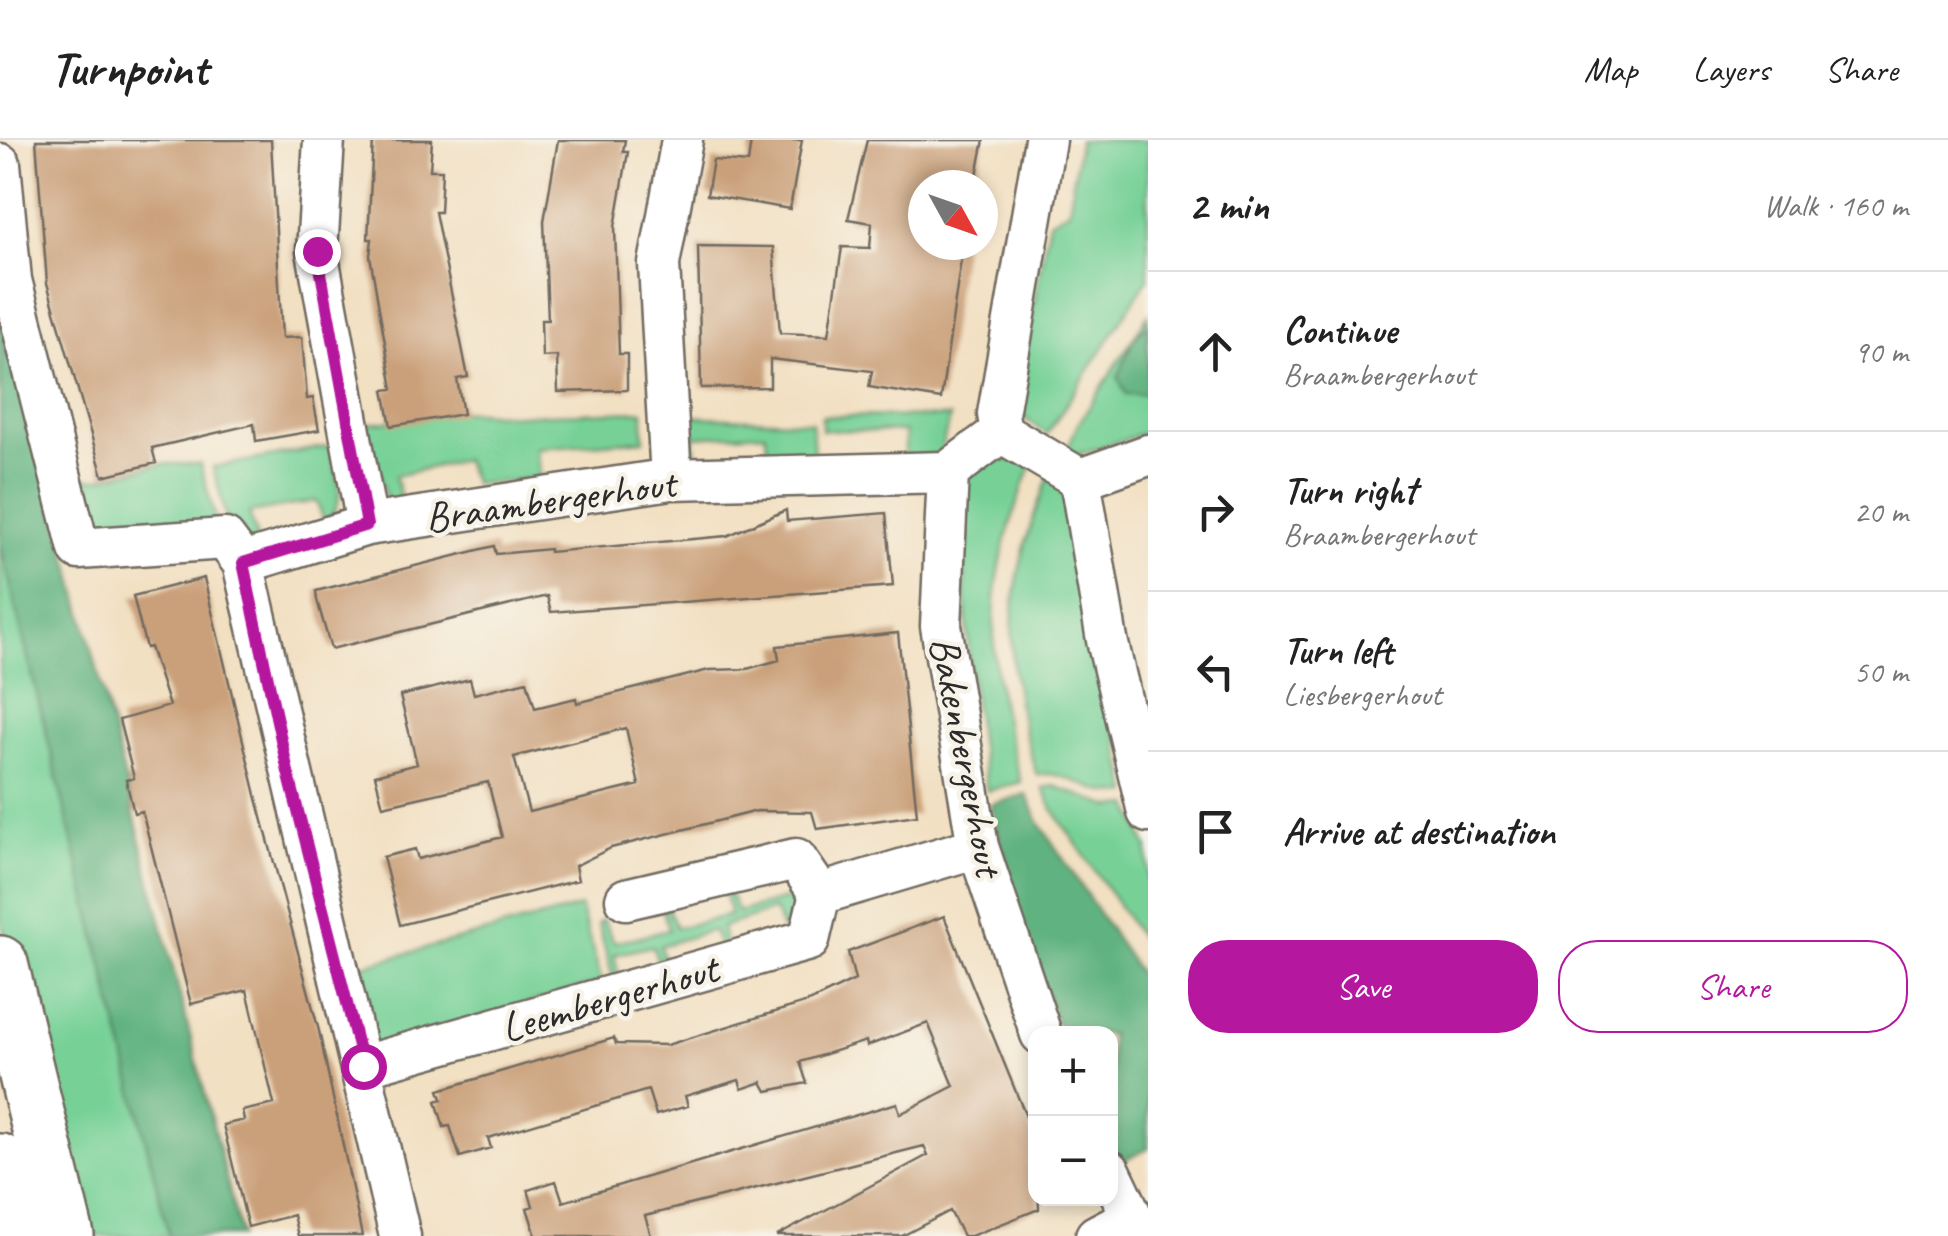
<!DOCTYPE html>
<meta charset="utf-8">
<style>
body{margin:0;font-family:Caveat,sans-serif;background:#f2f2f2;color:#222}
.controls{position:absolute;right:30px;bottom:30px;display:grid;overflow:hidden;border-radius:20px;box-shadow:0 5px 15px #0003}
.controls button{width:90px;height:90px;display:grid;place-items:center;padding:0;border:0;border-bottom:2px solid #e0e0e0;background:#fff;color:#222;font:50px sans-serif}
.compass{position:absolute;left:908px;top:30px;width:90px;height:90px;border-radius:50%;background:#fff;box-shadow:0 5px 15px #0003;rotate:130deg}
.stop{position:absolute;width:30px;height:30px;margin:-22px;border:8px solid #b5179e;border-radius:50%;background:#fff}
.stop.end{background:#b5179e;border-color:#fff;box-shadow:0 2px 10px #0008}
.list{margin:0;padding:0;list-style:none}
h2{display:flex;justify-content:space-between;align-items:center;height:130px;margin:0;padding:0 40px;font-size:42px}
h2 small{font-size:32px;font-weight:400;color:#767676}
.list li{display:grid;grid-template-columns:65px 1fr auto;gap:30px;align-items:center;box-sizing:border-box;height:160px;padding:0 40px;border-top:2px solid #e0e0e0}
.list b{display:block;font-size:38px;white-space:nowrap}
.list p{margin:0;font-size:32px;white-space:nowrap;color:#767676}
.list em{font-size:32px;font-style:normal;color:#767676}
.actions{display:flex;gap:20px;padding:30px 40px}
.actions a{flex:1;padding:22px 0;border:2px solid #b5179e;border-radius:40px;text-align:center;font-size:35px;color:#b5179e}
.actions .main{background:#b5179e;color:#fff}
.icon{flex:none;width:55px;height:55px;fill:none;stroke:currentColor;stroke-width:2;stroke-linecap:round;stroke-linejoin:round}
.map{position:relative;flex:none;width:1148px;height:1096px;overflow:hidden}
header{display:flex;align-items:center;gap:60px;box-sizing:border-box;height:140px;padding:0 50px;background:#fff;border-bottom:2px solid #e0e0e0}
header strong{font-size:48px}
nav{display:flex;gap:55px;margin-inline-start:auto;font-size:35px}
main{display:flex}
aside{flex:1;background:#fff}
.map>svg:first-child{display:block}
.green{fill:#77d197;stroke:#517e61;stroke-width:2.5}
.forest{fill:#61b380;stroke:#466f56;stroke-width:2.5}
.building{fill:#caa07a;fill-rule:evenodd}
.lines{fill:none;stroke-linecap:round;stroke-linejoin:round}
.street-casing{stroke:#716a60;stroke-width:45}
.secondary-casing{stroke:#716a60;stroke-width:60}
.street{stroke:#fff;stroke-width:40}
.secondary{stroke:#fff;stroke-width:55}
.route{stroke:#b5179e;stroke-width:12}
.labels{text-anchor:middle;stroke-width:9;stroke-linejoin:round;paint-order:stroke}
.street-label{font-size:42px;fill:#2b2b2b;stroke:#f7f3e8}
</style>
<header>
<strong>Turnpoint</strong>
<nav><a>Map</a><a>Layers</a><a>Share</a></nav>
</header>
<main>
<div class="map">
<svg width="1148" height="1096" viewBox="0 0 1148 1096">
<rect width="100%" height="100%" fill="#f7f3e8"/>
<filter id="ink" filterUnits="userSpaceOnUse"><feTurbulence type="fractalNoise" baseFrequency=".01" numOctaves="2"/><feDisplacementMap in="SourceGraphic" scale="20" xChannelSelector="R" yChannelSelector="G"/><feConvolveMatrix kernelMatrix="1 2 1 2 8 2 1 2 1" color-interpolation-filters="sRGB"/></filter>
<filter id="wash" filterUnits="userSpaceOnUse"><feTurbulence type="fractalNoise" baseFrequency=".0048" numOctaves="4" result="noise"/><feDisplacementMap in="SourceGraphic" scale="40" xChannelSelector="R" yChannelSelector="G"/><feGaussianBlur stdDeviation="2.25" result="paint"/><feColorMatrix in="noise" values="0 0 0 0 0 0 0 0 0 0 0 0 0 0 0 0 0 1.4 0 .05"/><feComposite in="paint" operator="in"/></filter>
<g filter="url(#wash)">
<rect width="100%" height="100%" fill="#f2e0c3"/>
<path class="green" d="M1079,0H1148V139L1047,294L1024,278L1016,259L1049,81L1069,70Z
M1148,175V292L1076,315L1068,308L1077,286Z
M463,271L519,275L643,271L644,300L536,308L540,338L474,344L464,320L395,336L403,366L388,364L365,284Z
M680,276L812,282L814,317L770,319L765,293L693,297L699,325L689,322Z
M822,276L950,277L940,314L905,316V292L822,290Z
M330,306C335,332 351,364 324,381L316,361L249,373L258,401H249L228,384L213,327Z
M1010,319L1032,324C982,445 984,517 1021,642L987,651C968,540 961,448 965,335L983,322Z
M162,324H200L217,384L102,394L79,373L74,338L97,339Z
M1050,334L1061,339L1129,653C1093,659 1067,628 1037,635C1000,524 1004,442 1050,334Z
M0,397L170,1096H81L0,776Z
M1054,646L1111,667L1130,665L1148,709V809L1054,671L1043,648Z
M792,736L802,779L783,791L774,770L722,787L726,809L720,810L713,790L660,806L667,829H661L652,806L614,815L621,843L614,842L598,783L603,780L614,802L669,790L661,765H667L676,788L731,775L724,753L728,750L738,772L789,758L784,737Z
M580,767L602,842L372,909L353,828Z"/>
<path class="forest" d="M0,148L30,283L75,442L241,1096H169L0,403Z
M1148,184V254H1126L1118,238L1133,199Z
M1026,654L1040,684L1148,847V1008L1121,1022L1111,1000L1110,894L1061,893L1032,816L990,665Z"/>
<g id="blocks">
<path class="building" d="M36,0H271L282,198L302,197L307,259L313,258L319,290L256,301L254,284L152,308L156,323L103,336L47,143Z
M373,0H432L430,30H442L440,72H435L468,237L457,239L463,274L391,286L384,250L393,249L370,116L372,99H368Z
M558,0H625L623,12H628L615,87L619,214H627V250L558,252L557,216L542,217L541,180H548L544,81Z
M751,0H802L790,69L707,55L713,20L748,23Z
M867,0H984L975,45H923V105H963L941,259L869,247L872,231L770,219V247L701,248L698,106L773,107L780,193L829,195L842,107L870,108L872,83L848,79Z
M786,370L787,381L886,373L893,446L551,472L547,456L331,509L317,460L316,451L494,406L496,414L549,409V412L727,396Z
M204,438L256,655L319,891L362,1096H298L293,1075L248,1087L223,985L244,980L242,971L274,964L247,850L191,864L142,671L134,673L126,640L134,638L119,580L169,566L150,507L146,508L133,456Z
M898,493L917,675L817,689L812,672L757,671L611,708L575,726L578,740L400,785L383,717L415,709L418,719L502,697L488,642L383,666L375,635L417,624L400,556L470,539L474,554L527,541L535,568L576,558L577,563L709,530L747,529L779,520L777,506ZM626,588L639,645L529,672L514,617Z
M944,776L1036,1001L1039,1069L971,1096H963L950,1071L902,1096H777L928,1015L924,1006L645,1076L651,1096H536L527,1068L533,1066L528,1050L556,1041L563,1062L897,963L900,974L954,946L928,883L867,906L866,901L800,922L807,943L767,951L762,942L742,949L739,940L685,956L688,966L656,975L648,950L488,998L491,1008L460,1017L450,986L444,987L436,961L442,959L439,950L614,898L616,904L667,905L811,861L855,840L848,812Z"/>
</g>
</g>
<g filter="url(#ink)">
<use href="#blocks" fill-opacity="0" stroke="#716a60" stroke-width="2.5"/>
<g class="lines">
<g class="street-casing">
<path id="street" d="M324,0L317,111L367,385
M1045,0L998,274L1001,292L1080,339
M0,24L11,140L79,409L225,399L243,423
M1148,315L1080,339L1107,500L1148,672
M948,332L941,486L978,707L1041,894
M671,339L659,124L682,0
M626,759L796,719L820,754
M363,926L809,800L820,754L978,707
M1110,1031L1132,1077L1147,1096
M400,1096L243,423L367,385L671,339L948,332L1001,292
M1096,1096L1132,1077"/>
</g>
<g class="secondary-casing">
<path id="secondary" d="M0,824L66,1096
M0,1022L18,1096"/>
</g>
<use href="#street" class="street"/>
<use href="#secondary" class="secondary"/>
</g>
</g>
<g class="lines" filter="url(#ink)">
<path class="route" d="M317,111L367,385L243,423L288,632L363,926"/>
</g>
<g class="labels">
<g class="street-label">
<text transform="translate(550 359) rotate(-8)" y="15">Braambergerhout</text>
<text transform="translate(968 616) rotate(79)" y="15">Bakenbergerhout</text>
<text transform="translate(609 857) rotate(-16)" y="15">Leembergerhout</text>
</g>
</g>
</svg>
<div class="controls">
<button>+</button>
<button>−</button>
</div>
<svg class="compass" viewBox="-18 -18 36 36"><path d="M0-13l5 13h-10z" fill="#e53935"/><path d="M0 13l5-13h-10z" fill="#767676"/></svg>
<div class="stop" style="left:363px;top:926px"></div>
<div class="stop end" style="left:317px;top:111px"></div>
</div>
<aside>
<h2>2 min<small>Walk · 160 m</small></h2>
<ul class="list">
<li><svg class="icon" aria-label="ahead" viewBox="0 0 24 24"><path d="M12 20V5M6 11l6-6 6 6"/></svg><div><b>Continue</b><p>Braambergerhout</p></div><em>90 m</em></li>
<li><svg class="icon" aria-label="right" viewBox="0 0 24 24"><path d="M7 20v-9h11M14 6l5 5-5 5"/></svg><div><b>Turn right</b><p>Braambergerhout</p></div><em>20 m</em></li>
<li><svg class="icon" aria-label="left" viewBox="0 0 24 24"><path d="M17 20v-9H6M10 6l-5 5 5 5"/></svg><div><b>Turn left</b><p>Liesbergerhout</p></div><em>50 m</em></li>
<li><svg class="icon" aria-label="arrive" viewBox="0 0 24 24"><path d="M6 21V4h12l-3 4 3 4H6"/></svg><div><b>Arrive at destination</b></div></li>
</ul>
<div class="actions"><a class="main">Save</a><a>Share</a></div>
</aside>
</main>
